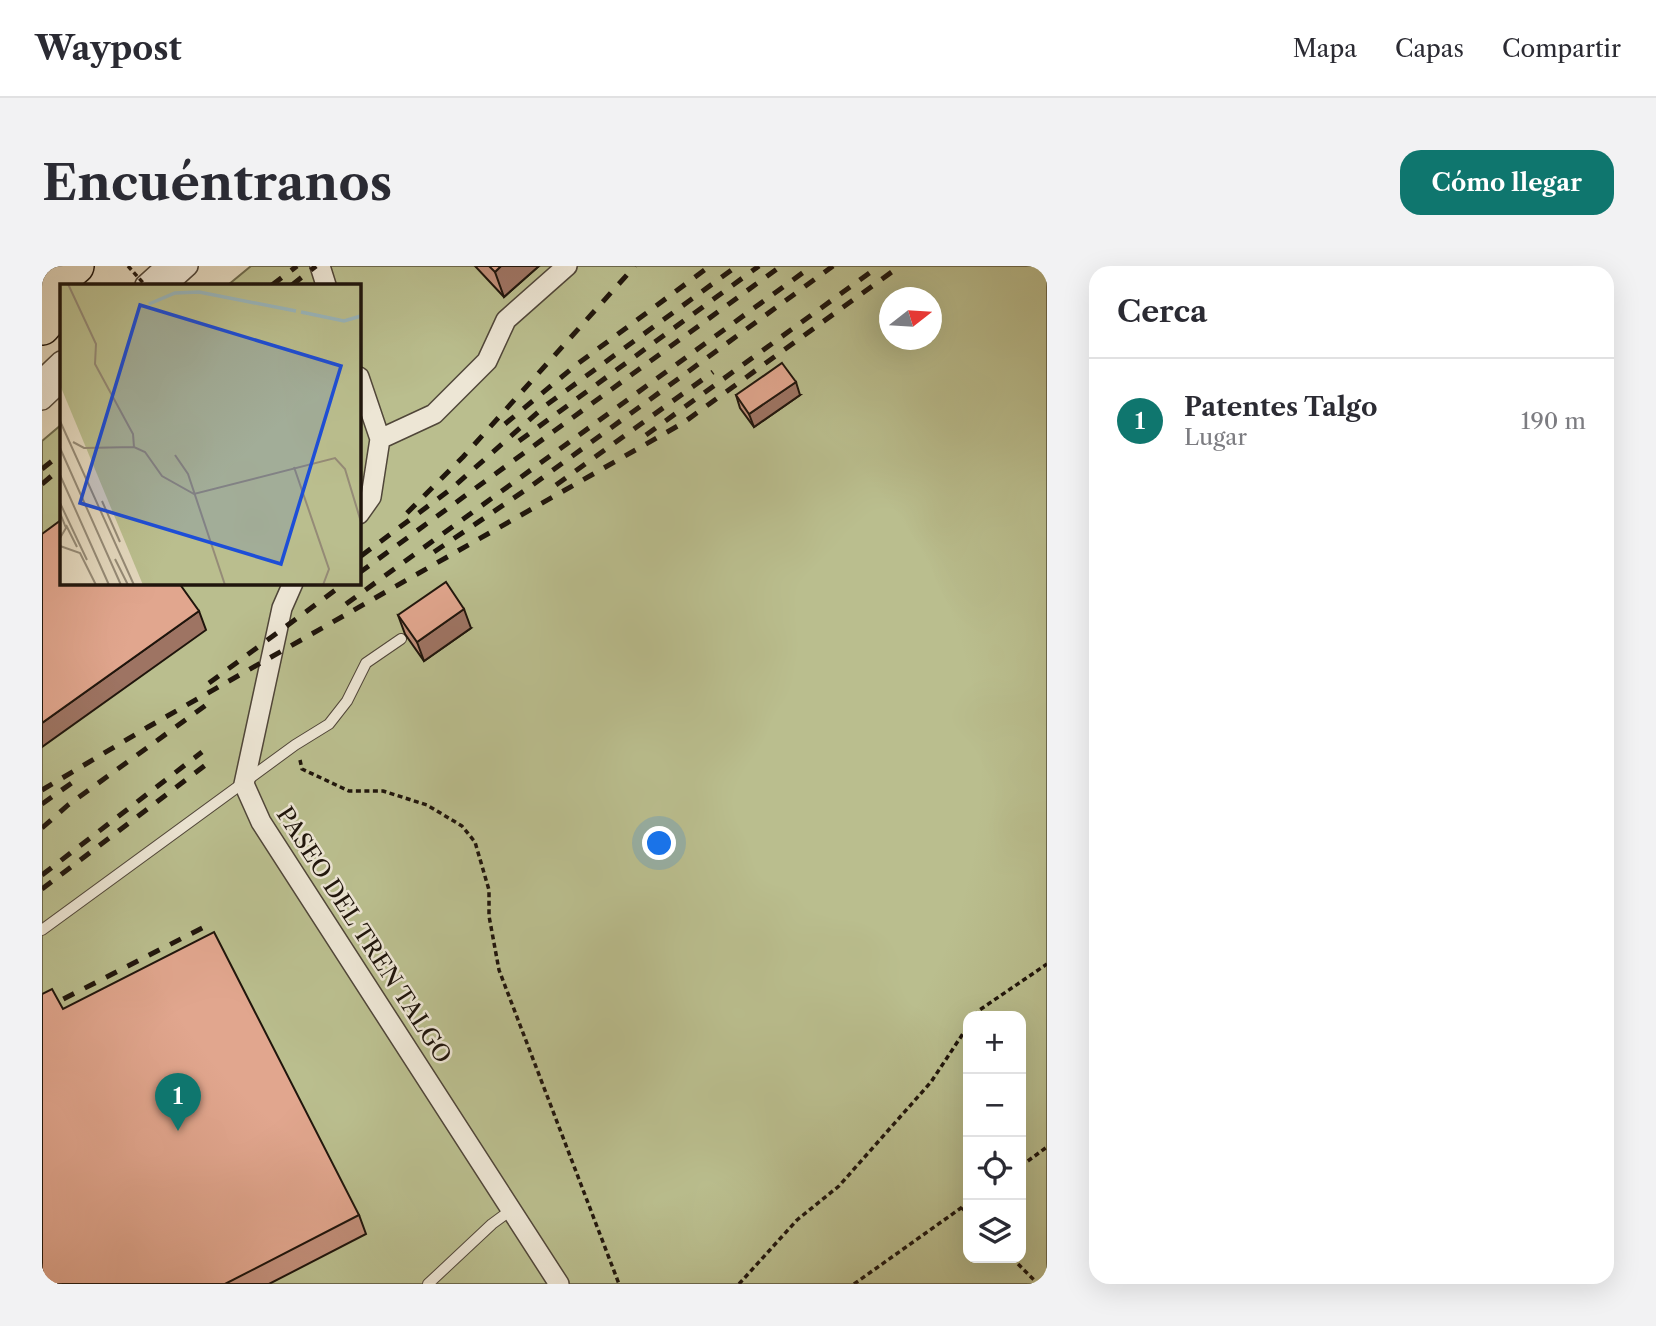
<!DOCTYPE html>
<html lang="es">
<meta charset="utf-8">
<style>
body{margin:0;font-family:"Libre Caslon Text",serif;background:#f2f2f3;color:#2b2b33}
.controls{position:absolute;right:21px;bottom:21px;display:grid;overflow:hidden;border-radius:14px;box-shadow:0 7px 28px #0002}
.controls button{width:63px;height:63px;display:grid;place-items:center;padding:0;border:0;border-bottom:2px solid #e1e1e2;background:#fff;color:#2b2b33;font:35px sans-serif}
.compass{position:absolute;left:837px;top:21px;width:63px;height:63px;border-radius:50%;background:#fff;box-shadow:0 7px 28px #0002;rotate:73deg}
.you{position:absolute;left:618px;top:578px;width:24px;height:24px;margin:-18px;border:5px solid #fff;border-radius:50%;background:#1a73e8;box-shadow:0 0 0 10px #1a73e833}
.badge{display:grid;place-items:center;width:46px;height:46px;border-radius:50%;background:#0f766e;color:#fff;font-size:23px;font-weight:700}
.pin{position:absolute;translate:-50% -58px;filter:drop-shadow(0 2px 4px #0008)}
.pin::after{content:'';position:absolute;top:37px;width:24px;height:21px;background:inherit;clip-path:polygon(0 0,100% 0,50% 100%)}
.list{margin:0;padding:0;list-style:none}
h2{display:flex;justify-content:space-between;align-items:center;height:91px;margin:0;padding:0 28px;font-size:30px}
h2 small{font-size:23px;font-weight:400;color:#7c7c81}
.list li{display:grid;grid-template-columns:46px 1fr auto;gap:21px;align-items:center;box-sizing:border-box;height:126px;padding:0 28px;border-top:2px solid #e1e1e2}
.list b{display:block;font-size:26px;white-space:nowrap}
.list p{margin:0;font-size:23px;white-space:nowrap;color:#7c7c81}
.list em{font-size:23px;font-style:normal;color:#7c7c81}
.icon{flex:none;width:38px;height:38px;fill:none;stroke:currentColor;stroke-width:2;stroke-linecap:round;stroke-linejoin:round}
.map{position:relative;flex:none;width:1005px;height:1018px;overflow:hidden;border-radius:21px}
header{display:flex;align-items:center;gap:42px;box-sizing:border-box;height:98px;padding:0 35px;background:#fff;border-bottom:2px solid #e1e1e2}
header strong{font-size:33px}
nav{display:flex;gap:38px;margin-inline-start:auto;font-size:24px}
.intro{display:flex;align-items:center;justify-content:space-between;box-sizing:border-box;height:168px;padding:0 42px}
h1{margin:0;font-size:49px}
.button{padding:18px 32px;border-radius:21px;background:#0f766e;color:#fff;font-size:24px;font-weight:700}
main{display:flex;gap:42px;padding:0 42px}
aside{flex:1;background:#fff;border-radius:21px;box-shadow:0 7px 28px #0002}
.map>svg:first-child{display:block}
.green{fill:#babe8e;stroke:#6c6a4d;stroke-width:2;fill-rule:evenodd}
.lines{fill:none;stroke-linecap:round;stroke-linejoin:round}
.lane-casing{stroke:#504639;stroke-width:12}
.street-casing{stroke:#504639;stroke-width:22}
.highway-casing{stroke:#1f150c;stroke-width:38}
.path{stroke:#1f150c;stroke-width:3.5;stroke-dasharray:5 3.5;stroke-linecap:butt}
.lane{stroke:#ede6d5;stroke-width:10}
.street{stroke:#ede6d5;stroke-width:19}
.highway{stroke:#e4d9bf;stroke-width:35}
.rail{stroke:#1f150c;stroke-width:5;stroke-dasharray:12 12;stroke-linecap:butt}
.path-bridge{stroke:#1f150c;stroke-width:3.5;stroke-dasharray:5 3.5;stroke-linecap:butt}
.wall{fill:#c28f7a;stroke:#1f150c;stroke-width:2}
.shaded-wall{fill:#9e7463;stroke:#1f150c;stroke-width:2}
.building{fill:#e1a68e;stroke:#1f150c;stroke-width:2}
.labels{text-anchor:middle;stroke-width:5;stroke-linejoin:round;paint-order:stroke}
.street-label{font-size:23px;fill:#1f150c;stroke:#ede6d5}
.inset-river{fill:none;stroke:#9ab7bd;stroke-width:3.5}
.inset-road{fill:none;stroke:#958b77;stroke-width:2}
.view{fill:#1d4ed8;fill-opacity:0.15;stroke:#1d4ed8;stroke-width:3.5}
.inset-edge{fill:none;stroke:#1f150c;stroke-width:3.5}
</style>
<header>
<strong>Waypost</strong>
<nav><a>Mapa</a><a>Capas</a><a>Compartir</a></nav>
</header>
<div class="intro"><h1>Encuéntranos</h1><a class="button">Cómo llegar</a></div>
<main>
<div class="map">
<svg width="1005" height="1018" viewBox="0 0 1005 1018">
<rect width="100%" height="100%" fill="#e4d9bf"/>
<filter id="stains"><feTurbulence type="fractalNoise" baseFrequency=".00286" numOctaves="4"/><feColorMatrix values="0 0 0 0 .2 0 0 0 0 .09 0 0 0 0 .02 0 0 0 .5 -.17"/></filter>
<radialGradient id="worn" r=".72"><stop offset=".6" stop-color="#630" stop-opacity="0"/><stop offset="1" stop-color="#630" stop-opacity=".3"/></radialGradient>
<path class="green" d="M209,0H1005V1018H0V175L19,159V317H317V19H186ZM848,32H890V74H848ZM926,750H979V992H926Z"/>
<g class="lines">
<g class="lane-casing">
<path id="lane" d="M0,664L253,479L287,458L305,435L324,397L359,373
M386,1018L450,958L469,944"/>
</g>
<g class="street-casing">
<path id="street" d="M278,0L284,19
M103,19L124,0
M125,19L146,0
M317,111L338,173L329,231L317,248
M0,113L19,95
M0,134L19,116
M338,173L392,148L445,95L464,54L525,0
M251,317L240,342L202,518L219,556L517,1018"/>
</g>
<g class="highway-casing">
<path id="highway" d="M0,29L34,0
M0,61L19,39"/>
</g>
<path class="path" d="M258,494L260,503L307,525H341L385,539L420,560L433,576L447,624V650L457,704L577,1018
M933,750L936,745L1005,698
M979,900L1005,881
M920,942L926,948
M970,992L996,1018
M697,1018L755,954L797,920L889,816L926,760
M812,1018L926,937"/>
<use href="#lane" class="lane"/>
<use href="#street" class="street"/>
<use href="#highway" class="highway"/>
<path class="rail" d="M230,19L255,0
M250,19L274,0
M463,158L534,99L668,0
M604,169L837,0
M477,175L717,0
M0,203L19,188
M0,218L19,202
M514,219L671,106
M365,247L421,191L593,0
M392,286L485,223L791,0
M319,290L409,223L503,140L695,0
M317,307L739,0
M304,338L770,0
M167,417L303,317
M0,524L106,461L641,157L858,0
M0,538L31,516
M0,562L26,539L171,434
M0,609L160,486
M0,623L166,497
M0,744L166,659"/>
<path class="path-bridge" d="M86,0L103,19"/>
</g>
<path class="wall" d="M433,0H497L462,31Z
M694,129H758L712,161L698,142Z
M356,349L429,362L382,395L363,368Z
M21,743L317,949L324,968L227,1018H0Z"/>
<path class="shaded-wall" d="M459,0H497L462,31L453,6Z
M754,116L758,129L712,161L707,148Z
M422,343L429,362L382,395L375,376Z
M157,345L164,364L0,481V457Z"/>
<path class="building" d="M447,0H459L453,6Z
M740,97L754,116L707,148L694,129Z
M19,254V317H137L157,345L0,457V268Z
M404,316L422,343L375,376L356,349Z
M172,666L317,949L183,1018H0V728L10,723L21,743Z"/>
<g class="labels">
<g class="street-label">
<text transform="translate(322 669) rotate(57)" y="8">PASEO DEL TREN TALGO</text>
</g>
</g>
<g transform="translate(18 18)">
<rect width="301" height="301" fill="#e4d9bf"/>
<path d="M0,0H301V301H83L0,101Z" fill="#babe8e"/>
<path class="inset-river" d="M89,20L115,9L139,8L236,27M241,28L284,37L301,32"/>
<path class="inset-road" d="M8,0L36,60L35,80L73,150L74,163M0,137L74,301M13,158L24,164L74,163L85,168L102,192L134,210L275,174L285,185L301,238M0,164L61,301M115,171L128,190L165,301M234,183L269,285L263,301M0,191L49,301M42,217L60,258M0,219L27,276M0,229L6,244L0,254M6,241L17,263M0,262L20,269L36,301M55,275L68,301"/>
<path class="view" d="M80,21L281,82L221,280L20,219Z"/>
<rect width="301" height="301" class="inset-edge"/>
</g>
<rect width="100%" height="100%" filter="url(#stains)"/>
<rect width="100%" height="100%" fill="url(#worn)"/>
</svg>
<div class="controls">
<button>+</button>
<button>−</button>
<button><svg class="icon" aria-label="locate" viewBox="0 0 24 24"><circle cx="12" cy="12" r="6"/><path d="M12 2v4M12 18v4M2 12h4M18 12h4"/></svg></button>
<button><svg class="icon" aria-label="layers" viewBox="0 0 24 24"><path d="M12 4l9 5-9 5-9-5zM3 14l9 5 9-5"/></svg></button>
</div>
<svg class="compass" viewBox="-18 -18 36 36"><path d="M0-13l5 13h-10z" fill="#e53935"/><path d="M0 13l5-13h-10z" fill="#7c7c81"/></svg>
<div class="you"></div>
<div class="pin badge" style="left:136px;top:865px">1</div>
</div>
<aside>
<h2>Cerca<small></small></h2>
<ul class="list">
<li><span class="badge">1</span><div><b>Patentes Talgo</b><p>Lugar</p></div><em>190 m</em></li>
</ul>
</aside>
</main>
